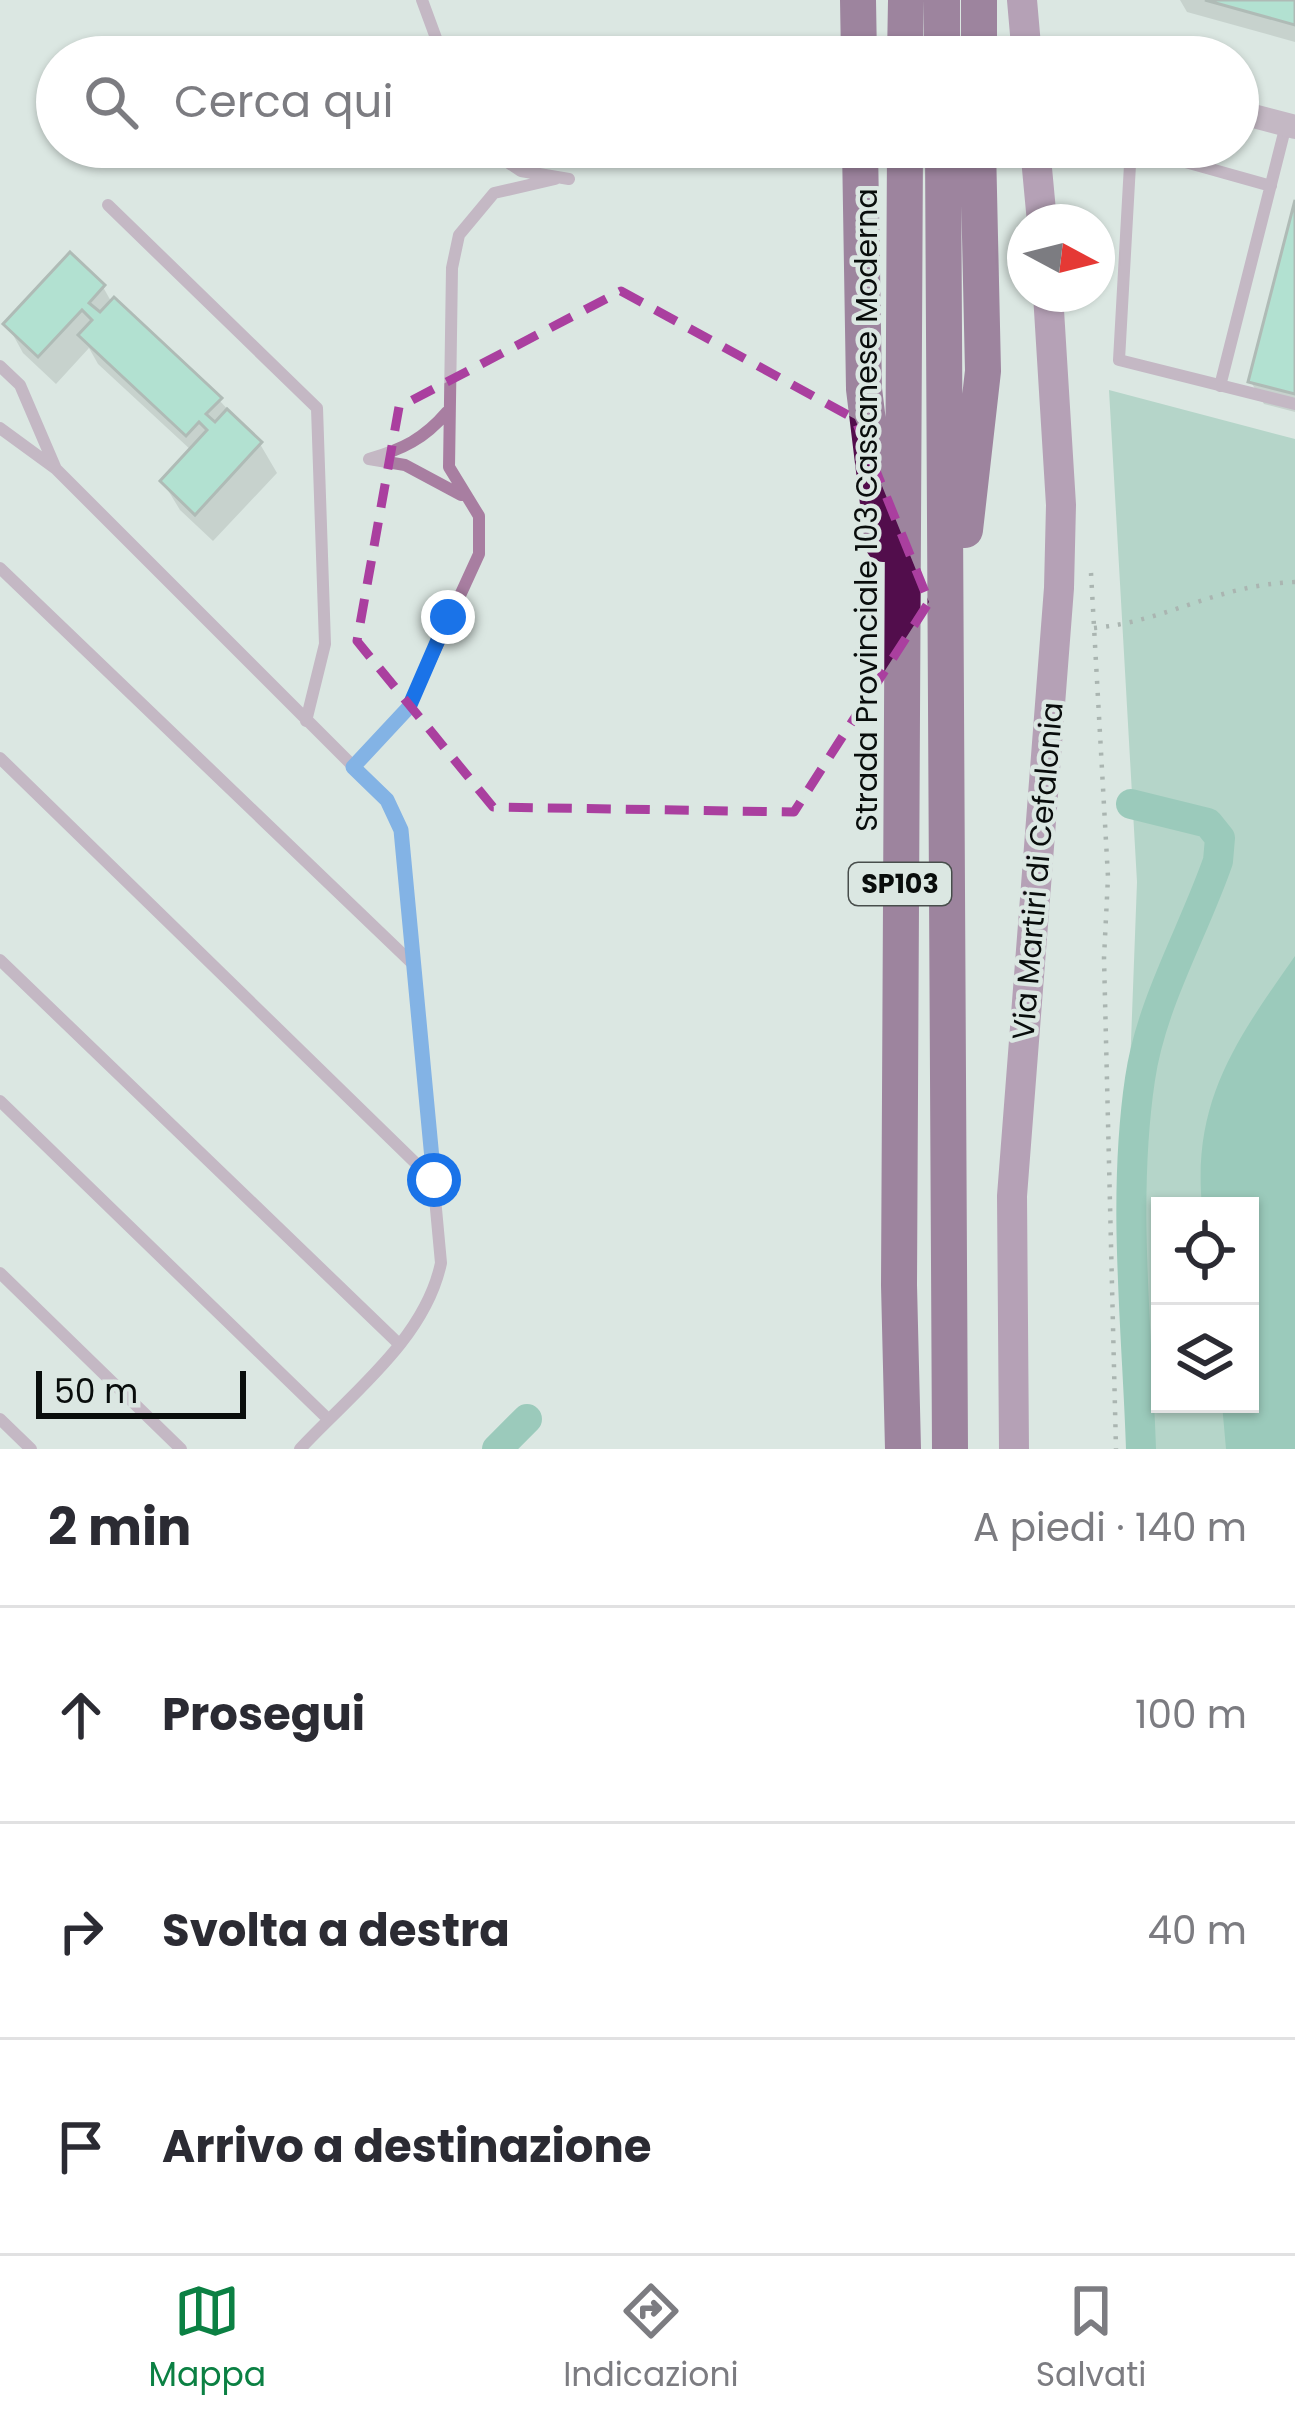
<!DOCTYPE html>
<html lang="it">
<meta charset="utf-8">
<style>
body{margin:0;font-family:Poppins,sans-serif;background:#f2f2f3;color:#2b2b33}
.controls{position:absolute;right:36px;bottom:36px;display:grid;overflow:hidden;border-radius:0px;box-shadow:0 3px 9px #0004}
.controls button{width:108px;height:108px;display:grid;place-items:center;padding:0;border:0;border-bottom:3px solid #e1e1e2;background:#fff;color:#2b2b33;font:60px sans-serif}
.compass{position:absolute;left:1007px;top:204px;width:108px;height:108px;border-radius:50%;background:#fff;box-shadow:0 3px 9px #0004;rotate:97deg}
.scale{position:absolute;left:36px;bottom:30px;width:210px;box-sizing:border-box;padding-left:12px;border:6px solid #090d0c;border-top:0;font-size:33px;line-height:42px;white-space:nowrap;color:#090d0c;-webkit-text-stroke:9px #dbe7e2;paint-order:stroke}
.stop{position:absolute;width:36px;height:36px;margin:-27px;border:9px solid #1a73e8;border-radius:50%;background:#fff}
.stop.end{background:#1a73e8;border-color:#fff;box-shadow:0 3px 12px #0008}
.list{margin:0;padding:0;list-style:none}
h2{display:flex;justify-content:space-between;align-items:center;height:156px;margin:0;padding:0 48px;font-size:51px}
h2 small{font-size:39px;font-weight:400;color:#7c7c81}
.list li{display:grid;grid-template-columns:78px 1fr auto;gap:36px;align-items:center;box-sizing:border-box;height:216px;padding:0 48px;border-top:3px solid #e1e1e2}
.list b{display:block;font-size:45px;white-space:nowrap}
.list em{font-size:39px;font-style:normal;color:#7c7c81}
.icon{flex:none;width:66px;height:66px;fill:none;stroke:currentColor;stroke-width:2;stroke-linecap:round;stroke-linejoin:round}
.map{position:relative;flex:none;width:1295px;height:1449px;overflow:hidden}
.search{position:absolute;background:#fff;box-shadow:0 3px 9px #0004;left:36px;right:36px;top:36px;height:132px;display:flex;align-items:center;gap:30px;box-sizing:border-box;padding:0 42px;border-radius:66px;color:#7c7c81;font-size:45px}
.sheet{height:804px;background:#fff}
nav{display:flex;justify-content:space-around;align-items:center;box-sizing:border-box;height:168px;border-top:3px solid #e1e1e2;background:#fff;font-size:33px;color:#7c7c81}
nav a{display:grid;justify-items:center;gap:6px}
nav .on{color:#0b8043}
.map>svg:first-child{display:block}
.green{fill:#88bfab;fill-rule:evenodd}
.water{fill:#4ea78c}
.shadow{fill:#0003}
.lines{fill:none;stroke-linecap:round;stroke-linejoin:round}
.canal{stroke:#4ea78c;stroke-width:30}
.building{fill:#81dabc;stroke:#7b8682;stroke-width:3}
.path{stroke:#707875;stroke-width:4.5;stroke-dasharray:3 9;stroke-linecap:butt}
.lane{stroke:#a87ea1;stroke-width:12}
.street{stroke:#a87ea1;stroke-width:24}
.secondary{stroke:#884d80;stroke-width:30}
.highway{stroke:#520d4c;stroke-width:36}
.route{stroke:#1a73e8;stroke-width:15}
.marked{fill:none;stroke:#aa3f9f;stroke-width:9;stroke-dasharray:24 15;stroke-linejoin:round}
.labels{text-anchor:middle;stroke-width:9;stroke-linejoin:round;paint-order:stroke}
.shield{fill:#dbe7e2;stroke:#484e4c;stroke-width:3}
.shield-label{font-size:27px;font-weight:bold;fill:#090d0c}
.street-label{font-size:30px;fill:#090d0c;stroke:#dbe7e2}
</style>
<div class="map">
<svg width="1295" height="1449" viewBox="0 0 1295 1449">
<rect width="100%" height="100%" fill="#dbe7e2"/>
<path class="green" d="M1109,390L1295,439V1449H1135L1126,1174L1137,882ZM1160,1206H1250V1404H1160Z"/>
<path class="water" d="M1295,956V1449H1226L1222,1404H1250V1206H1202C1192,1100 1237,1039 1295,956Z"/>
<path class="shadow" d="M1180,0H1295V42L1187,12Z
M1295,212V412L1264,404L1251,382Z
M103,287L112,303L219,400L260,444L277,473L213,541L180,510L163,482L192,451L98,364L89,348L56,384L23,353L7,324Z"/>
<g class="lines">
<path class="canal" d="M1131,804L1208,823L1220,838L1218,861C1193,933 1151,1003 1140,1079C1122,1200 1137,1327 1141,1449
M497,1449L527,1419"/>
</g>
<path class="building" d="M1205,0H1295V25Z
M1295,200V394L1248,382Z
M70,252L105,285L89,303L100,312L114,297L222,398L206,414L215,422L227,409L262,442L195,515L160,481L207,430L199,422L186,436L78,335L92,320L82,310L38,357L3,324Z"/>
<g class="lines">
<path class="path" d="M1091,573L1108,877L1104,958L1116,1449
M1094,628C1168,621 1216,585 1295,582"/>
<path class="lane" d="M422,0L443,57
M485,147L521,171L569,179
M1131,147L1119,360L1295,404
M1132,147L1271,186
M108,205L317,408L325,644L306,721
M0,366L20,385L56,469
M1220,386L1286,125
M447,412C424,439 403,449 369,459L405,465L461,495
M0,428L56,469L387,800L401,830L441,1263C425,1339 351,1394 300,1449
M0,568L414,965
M0,758L433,1180
M353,767L409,707L479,554V516L449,467L452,268L459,235L494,193L555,179
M0,960L399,1344
M0,1101L328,1419
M0,1273L181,1449
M0,1419L31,1449"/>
<path class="street" d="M1238,112L1295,127"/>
<path class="secondary" d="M1022,0L1027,57
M1035,147L1042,222
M1014,1449L1012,1196L1059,588L1061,505L1048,294"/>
<path class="highway" d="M858,0L859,57
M942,0V57
M905,57L906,0
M979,57V0
M860,147L864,389L883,544
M943,147L950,1449
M965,530L983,371L978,147
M903,1449L899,1285L905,147"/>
</g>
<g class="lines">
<path class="route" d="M434,1180L401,830L387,800L353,767L409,707L448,617"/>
</g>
<path d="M0 0H1295V1449H0ZM621,291L855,419L929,602L794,812L493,807L357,641L399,407Z" fill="#dbe7e2" fill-opacity=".55" fill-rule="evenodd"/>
<path class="marked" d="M621,291L855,419L929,602L794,812L493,807L357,641L399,407Z"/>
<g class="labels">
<rect class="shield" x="849" y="863" width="102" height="42" rx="9"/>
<g class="shield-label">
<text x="900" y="893">SP103</text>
</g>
<g class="street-label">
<text transform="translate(867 510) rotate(-90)" y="10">Strada Provinciale 103 Cassanese Moderna</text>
<text transform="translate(1038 871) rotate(-85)" y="10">Via Martiri di Cefalonia</text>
</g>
</g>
</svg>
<div class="controls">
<button><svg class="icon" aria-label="locate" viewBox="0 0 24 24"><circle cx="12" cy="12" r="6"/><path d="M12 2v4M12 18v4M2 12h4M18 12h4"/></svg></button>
<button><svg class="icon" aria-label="layers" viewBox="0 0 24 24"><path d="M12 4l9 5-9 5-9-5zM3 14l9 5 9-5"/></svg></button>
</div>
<svg class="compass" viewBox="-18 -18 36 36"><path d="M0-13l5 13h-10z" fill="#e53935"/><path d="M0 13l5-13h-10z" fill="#7c7c81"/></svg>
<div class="scale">50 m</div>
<div class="stop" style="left:434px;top:1180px"></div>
<div class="stop end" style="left:448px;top:617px"></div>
<div class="search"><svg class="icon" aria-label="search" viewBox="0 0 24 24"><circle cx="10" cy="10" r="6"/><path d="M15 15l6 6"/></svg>Cerca qui</div>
</div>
<section class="sheet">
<h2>2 min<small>A piedi · 140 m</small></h2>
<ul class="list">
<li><svg class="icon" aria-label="ahead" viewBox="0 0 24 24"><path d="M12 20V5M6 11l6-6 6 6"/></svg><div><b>Prosegui</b></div><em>100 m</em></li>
<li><svg class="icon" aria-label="right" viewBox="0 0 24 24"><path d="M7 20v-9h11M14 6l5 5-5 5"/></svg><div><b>Svolta a destra</b></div><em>40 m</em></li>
<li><svg class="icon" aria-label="arrive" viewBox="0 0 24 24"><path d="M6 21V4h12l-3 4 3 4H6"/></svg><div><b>Arrivo a destinazione</b></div></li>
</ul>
</section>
<nav>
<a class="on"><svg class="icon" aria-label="map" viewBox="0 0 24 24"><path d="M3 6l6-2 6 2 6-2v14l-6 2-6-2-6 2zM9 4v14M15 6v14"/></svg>Mappa</a>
<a><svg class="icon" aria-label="directions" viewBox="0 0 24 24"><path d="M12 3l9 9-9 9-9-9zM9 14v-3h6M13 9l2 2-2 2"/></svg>Indicazioni</a>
<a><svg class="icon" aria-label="saved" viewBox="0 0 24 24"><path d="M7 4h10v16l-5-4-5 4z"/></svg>Salvati</a>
</nav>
